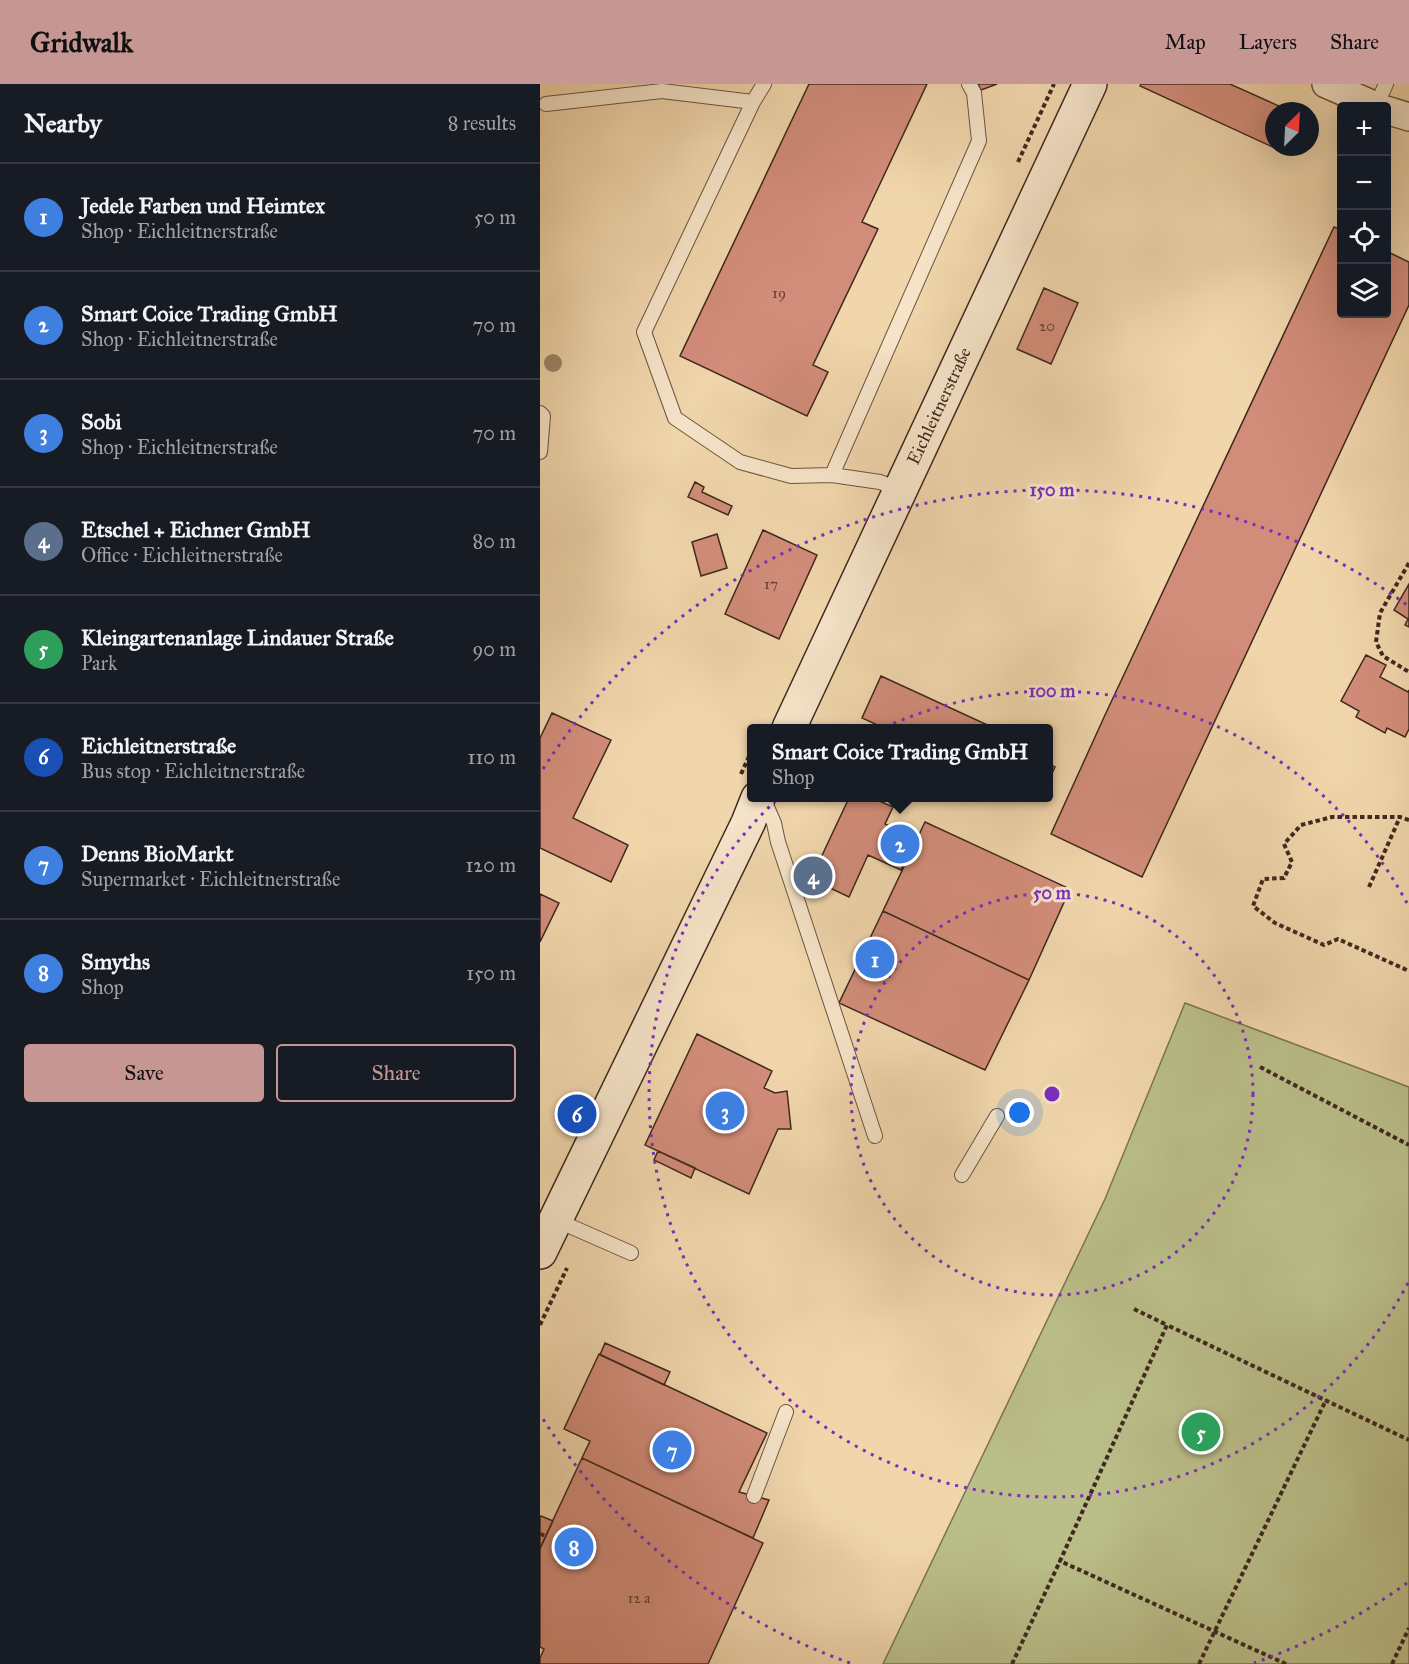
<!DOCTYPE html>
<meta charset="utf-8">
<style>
body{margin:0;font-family:"IM FELL Great Primer",serif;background:#20242c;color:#f1f3f6}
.controls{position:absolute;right:18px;top:18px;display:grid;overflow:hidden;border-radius:6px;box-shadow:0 6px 24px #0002}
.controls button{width:54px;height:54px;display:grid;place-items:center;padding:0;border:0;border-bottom:2px solid #363941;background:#171b24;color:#f1f3f6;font:30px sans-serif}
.compass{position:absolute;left:725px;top:18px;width:54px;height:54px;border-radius:50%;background:#171b24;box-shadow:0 6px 24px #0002;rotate:24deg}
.you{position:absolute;left:480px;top:1029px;width:21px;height:21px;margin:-15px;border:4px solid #fff;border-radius:50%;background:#1a73e8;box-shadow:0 0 0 9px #1a73e833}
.badge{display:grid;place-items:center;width:39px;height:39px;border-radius:50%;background:#c59692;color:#fff;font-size:20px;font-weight:700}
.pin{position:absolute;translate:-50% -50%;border:3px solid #fff;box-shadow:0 2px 6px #0006}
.popup{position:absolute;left:207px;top:640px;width:306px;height:78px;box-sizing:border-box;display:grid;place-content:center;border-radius:6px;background:#171b24;filter:drop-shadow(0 2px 4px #0005);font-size:20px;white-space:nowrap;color:#9ea1a6}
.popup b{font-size:22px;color:#f1f3f6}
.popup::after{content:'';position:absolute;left:50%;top:100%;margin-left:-12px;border:12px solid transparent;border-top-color:#171b24}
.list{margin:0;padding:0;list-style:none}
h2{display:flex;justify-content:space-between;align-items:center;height:78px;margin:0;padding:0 24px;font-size:26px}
h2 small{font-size:20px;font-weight:400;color:#9ea1a6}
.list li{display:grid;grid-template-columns:39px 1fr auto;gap:18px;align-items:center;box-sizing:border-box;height:108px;padding:0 24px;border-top:2px solid #363941}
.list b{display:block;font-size:22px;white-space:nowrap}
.list p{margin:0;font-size:20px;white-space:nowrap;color:#9ea1a6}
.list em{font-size:20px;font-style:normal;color:#9ea1a6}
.actions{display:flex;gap:12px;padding:18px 24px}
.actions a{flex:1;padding:14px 0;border:2px solid #c59692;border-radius:6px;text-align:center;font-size:21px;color:#c59692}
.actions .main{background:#c59692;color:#111}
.icon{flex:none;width:33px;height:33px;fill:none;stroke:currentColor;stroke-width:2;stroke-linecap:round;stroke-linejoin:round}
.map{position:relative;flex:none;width:869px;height:1580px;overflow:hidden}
header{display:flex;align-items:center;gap:36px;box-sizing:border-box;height:84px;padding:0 30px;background:#c59692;color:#111}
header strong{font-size:28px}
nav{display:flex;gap:33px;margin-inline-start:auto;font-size:21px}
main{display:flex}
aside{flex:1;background:#171b24}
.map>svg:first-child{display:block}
.garden{fill:#babe89;stroke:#7c7354;stroke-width:1.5}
.building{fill:#d28d7a;stroke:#3f281e;stroke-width:1.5}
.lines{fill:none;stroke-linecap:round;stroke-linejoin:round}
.service-casing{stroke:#6c5442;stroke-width:16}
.minor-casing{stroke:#6c5442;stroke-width:30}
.secondary-casing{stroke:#3f281e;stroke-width:36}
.path{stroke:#3f281e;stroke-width:4;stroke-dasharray:4.5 3;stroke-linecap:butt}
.service{stroke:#f6e4c9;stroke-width:14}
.minor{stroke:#f6e4c9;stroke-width:27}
.secondary{stroke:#f6e4c9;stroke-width:33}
.tree{fill:#9d8769}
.ring{fill:none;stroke:#7b2cbf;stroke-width:3;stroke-dasharray:3 6}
.labels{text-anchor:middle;stroke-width:6;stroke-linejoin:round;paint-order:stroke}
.number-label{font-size:15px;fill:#644135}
.street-label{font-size:18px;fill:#3f281e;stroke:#f6e4c9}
.centre{fill:#7b2cbf;stroke:#f6e4c9;stroke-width:3}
.ring-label{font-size:18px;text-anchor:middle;font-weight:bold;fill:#7b2cbf;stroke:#f6e4c9;stroke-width:6;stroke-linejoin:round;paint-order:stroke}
</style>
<header>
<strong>Gridwalk</strong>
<nav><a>Map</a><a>Layers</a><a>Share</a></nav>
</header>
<main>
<aside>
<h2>Nearby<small>8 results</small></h2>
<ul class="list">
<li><span class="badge" style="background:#3f7fe0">1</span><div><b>Jedele Farben und Heimtex</b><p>Shop · Eichleitnerstraße</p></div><em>50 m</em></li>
<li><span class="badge" style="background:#3f7fe0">2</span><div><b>Smart Coice Trading GmbH</b><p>Shop · Eichleitnerstraße</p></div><em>70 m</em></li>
<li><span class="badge" style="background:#3f7fe0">3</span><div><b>Sobi</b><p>Shop · Eichleitnerstraße</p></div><em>70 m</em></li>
<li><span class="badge" style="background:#5c6f8a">4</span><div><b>Etschel + Eichner GmbH</b><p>Office · Eichleitnerstraße</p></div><em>80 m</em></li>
<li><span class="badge" style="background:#2e9e5b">5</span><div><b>Kleingartenanlage Lindauer Straße</b><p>Park</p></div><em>90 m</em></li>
<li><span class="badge" style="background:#1a4fb4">6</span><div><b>Eichleitnerstraße</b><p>Bus stop · Eichleitnerstraße</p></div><em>110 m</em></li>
<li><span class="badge" style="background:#3f7fe0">7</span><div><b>Denns BioMarkt</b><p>Supermarket · Eichleitnerstraße</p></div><em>120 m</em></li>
<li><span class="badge" style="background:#3f7fe0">8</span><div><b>Smyths</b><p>Shop</p></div><em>150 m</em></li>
</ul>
<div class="actions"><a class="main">Save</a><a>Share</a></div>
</aside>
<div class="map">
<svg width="869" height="1580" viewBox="0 0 869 1580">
<rect width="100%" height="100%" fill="#f1d6ac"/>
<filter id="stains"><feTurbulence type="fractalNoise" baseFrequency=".00333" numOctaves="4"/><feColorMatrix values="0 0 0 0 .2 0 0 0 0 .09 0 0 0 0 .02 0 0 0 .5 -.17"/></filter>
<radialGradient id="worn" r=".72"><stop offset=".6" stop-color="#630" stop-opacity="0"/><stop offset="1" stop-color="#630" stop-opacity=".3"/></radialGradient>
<path class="garden" d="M645,919L869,1003V1580H343L565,1115Z"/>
<path class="building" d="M269,0H387L322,138L338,145L273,281L288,288L267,332L140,272Z
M438,0H457L441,6Z
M601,0H690L750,27H734V63H738L737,65L600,2Z
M794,143L802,146V230H846V167L869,178V221L602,793L511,750L565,631Z
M504,204L538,219L511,280L477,265Z
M155,398L164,403L162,408L192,422L188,431L148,413Z
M223,446L277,471L239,555L185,530Z
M177,450L187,484L161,492L152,458Z
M869,500V543L865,541L868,535L854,526Z
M826,571L846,581L840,593L868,608L869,606V645L865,653L847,644L845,649L816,633L819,627L801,617Z
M341,592L454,644H344L322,634Z
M12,629L71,656L33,734L88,761L71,798L0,764V654Z
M508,680L515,683L508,698Z
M309,714H333L353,723L345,740L376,754L361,786L328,771L309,813L271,795Z
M385,738L530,805L489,896L343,827Z
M0,810L19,819L0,858Z
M343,827L489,896L445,986L299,919Z
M157,950L232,987L224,1004L235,1009L247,1007L251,1045H238L209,1110L105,1061Z
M118,1067L155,1084L151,1094L114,1076Z
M65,1259L130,1288L124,1301L60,1271Z
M59,1270L227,1349L199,1408L229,1416L213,1454L42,1374L50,1357L24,1345Z
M42,1374L223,1459L168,1580H0V1574L4,1565L0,1563V1464Z
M1,1432L13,1437L0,1465V1434Z"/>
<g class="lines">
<g class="service-casing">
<path id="service" d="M224,0L213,18L104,248L135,334L200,378L251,392L292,391L340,398L360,406
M6,20L122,7L213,18
M836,22L846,0
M0,329L3,332L0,368
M292,391L439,57L434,9L429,0
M223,714L234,739L238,758L335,1052
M422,1091L457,1032
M16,1136L91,1169
M214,1412L246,1328"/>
</g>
<g class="minor-casing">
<path id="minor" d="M786,0L836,22
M846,26L869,33"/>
</g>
<g class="secondary-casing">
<path id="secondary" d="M249,644L550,0
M0,1168L208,739L218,714"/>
</g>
<path class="path" d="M478,78L514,0
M869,479L840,529L836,558L843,572L869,588
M201,690L212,666
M869,736L860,733H792L761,741L744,760L752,778L744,794L723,795L713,822L735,839L784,861L798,855L869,887
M829,803L860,733
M720,983L869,1061
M594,1225L627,1241
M0,1241L27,1184
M0,1450L6,1452
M472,1580L520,1477
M659,1580L786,1316
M746,1580L520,1477L627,1241L869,1356
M852,1580L869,1544"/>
<use href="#service" class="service"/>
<use href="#minor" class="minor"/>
<use href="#secondary" class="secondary"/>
</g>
<circle class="tree" cx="13" cy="279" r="9"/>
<g class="ring">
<circle cx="512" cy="1010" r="201"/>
<path d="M868 1199A403 403 0 1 1 868 821"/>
<path d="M867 1499A604 604 0 0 1 714 1579M310 1579A604 604 0 0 1 3 1335M3 685A604 604 0 0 1 867 521"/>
</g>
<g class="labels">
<g class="number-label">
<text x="239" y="214">19</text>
<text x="507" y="247">20</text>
<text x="231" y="505">17</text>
<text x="99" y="1519">12 a</text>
</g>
<g class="street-label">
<text transform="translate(399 322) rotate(-65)" y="6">Eichleitnerstraße</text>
</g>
</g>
<circle cx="512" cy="1010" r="9" class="centre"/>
<g class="ring-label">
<text x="512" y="412">150 m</text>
<text x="512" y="613">100 m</text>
<text x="512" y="815">50 m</text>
</g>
<rect width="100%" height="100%" filter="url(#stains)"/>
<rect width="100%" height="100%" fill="url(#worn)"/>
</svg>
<div class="controls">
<button>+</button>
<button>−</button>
<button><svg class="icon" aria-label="locate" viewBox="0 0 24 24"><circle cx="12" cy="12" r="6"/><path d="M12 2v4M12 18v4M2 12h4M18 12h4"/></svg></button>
<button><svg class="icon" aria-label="layers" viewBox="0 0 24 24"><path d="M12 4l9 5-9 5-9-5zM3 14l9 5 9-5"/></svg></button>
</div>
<svg class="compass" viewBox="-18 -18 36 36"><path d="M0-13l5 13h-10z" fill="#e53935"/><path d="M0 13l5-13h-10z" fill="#9ea1a6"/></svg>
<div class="you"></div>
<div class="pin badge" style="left:335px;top:875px;background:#3f7fe0">1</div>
<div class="pin badge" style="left:360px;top:760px;background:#3f7fe0">2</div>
<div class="popup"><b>Smart Coice Trading GmbH</b>Shop</div>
<div class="pin badge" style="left:185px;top:1027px;background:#3f7fe0">3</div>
<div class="pin badge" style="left:273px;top:792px;background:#5c6f8a">4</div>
<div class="pin badge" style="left:661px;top:1348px;background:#2e9e5b">5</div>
<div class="pin badge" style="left:37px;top:1030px;background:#1a4fb4">6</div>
<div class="pin badge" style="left:132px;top:1366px;background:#3f7fe0">7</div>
<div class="pin badge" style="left:34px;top:1463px;background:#3f7fe0">8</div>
</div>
</main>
